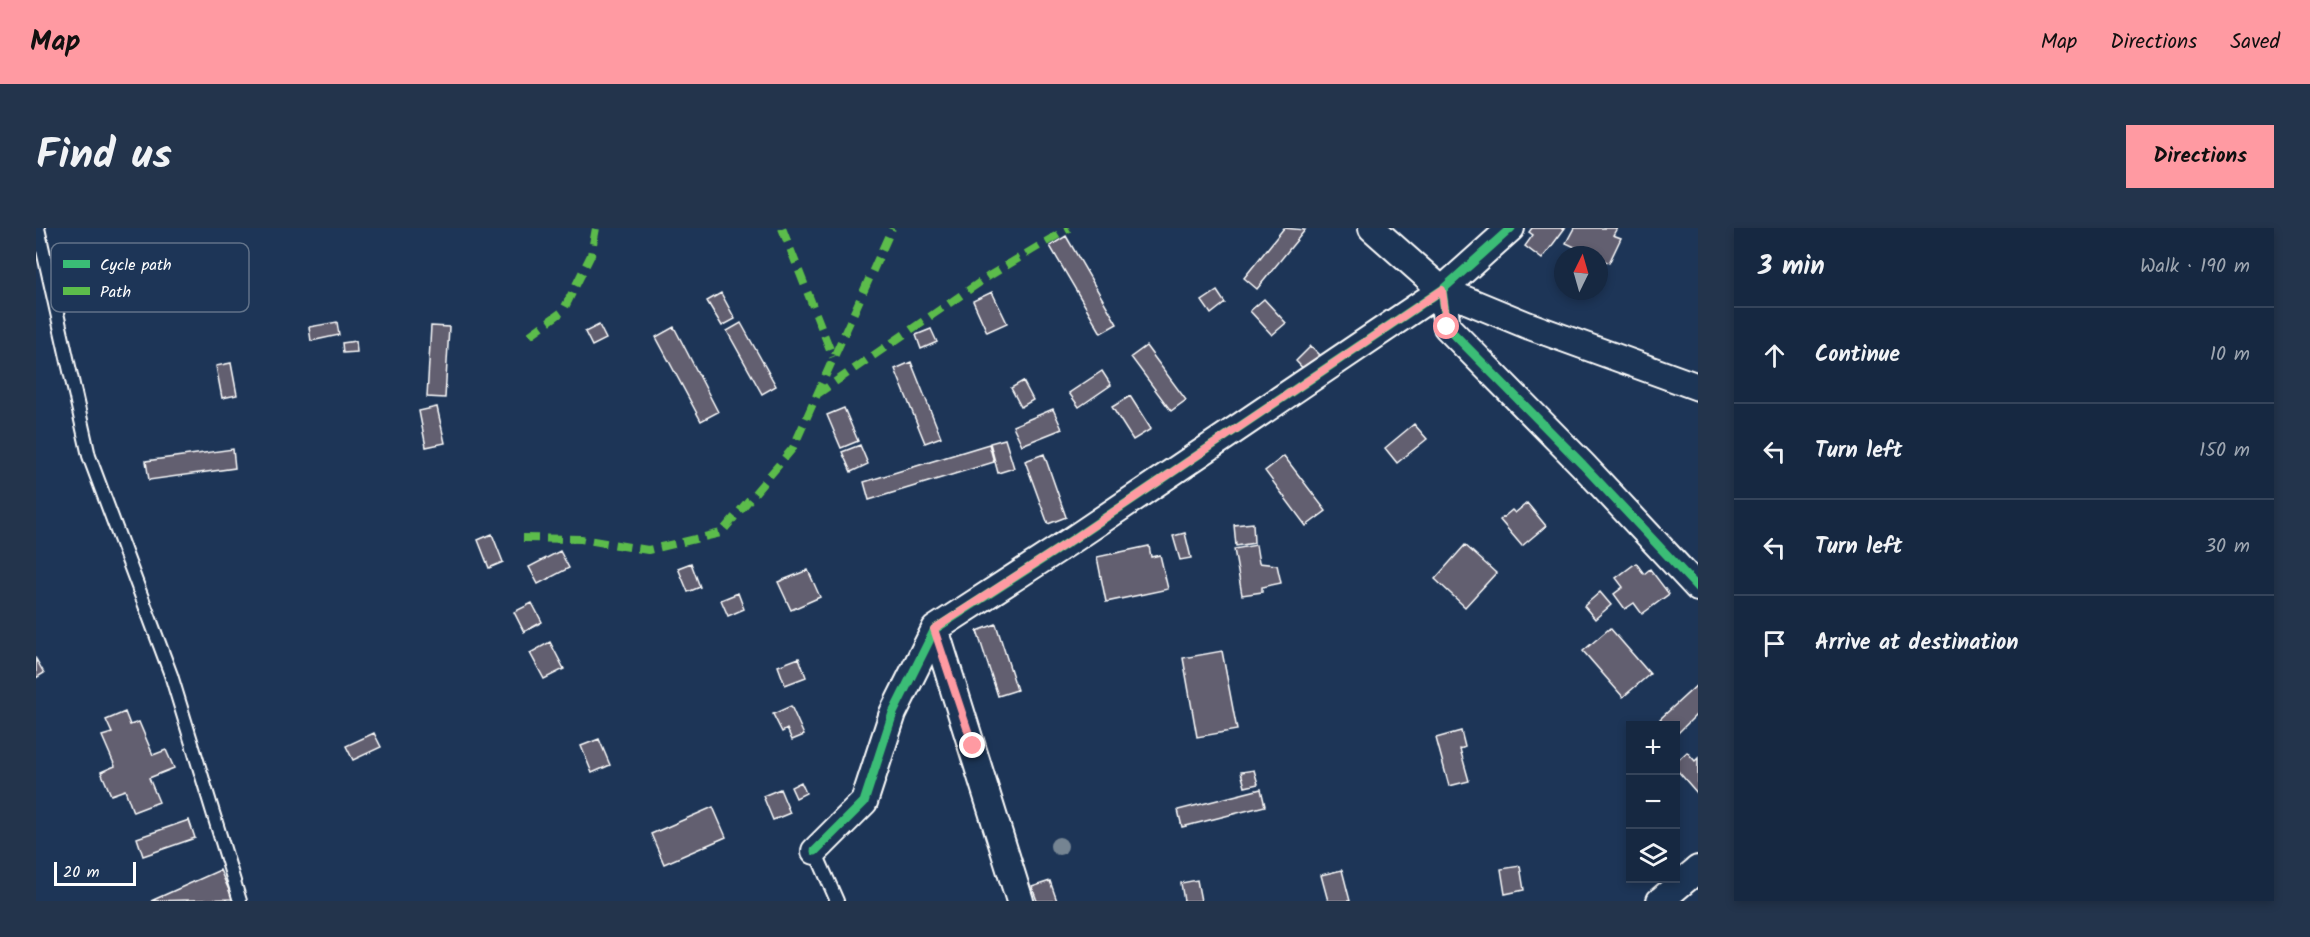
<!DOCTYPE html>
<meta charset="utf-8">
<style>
body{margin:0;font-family:Kalam,sans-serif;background:#23344c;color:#f1f3f6}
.controls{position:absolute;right:18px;bottom:18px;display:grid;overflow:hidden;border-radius:0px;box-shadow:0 3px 9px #0003}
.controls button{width:54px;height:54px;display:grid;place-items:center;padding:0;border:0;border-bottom:2px solid #35445a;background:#162841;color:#f1f3f6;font:30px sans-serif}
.compass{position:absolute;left:1518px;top:18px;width:54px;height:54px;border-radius:50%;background:#162841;box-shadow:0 3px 9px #0003;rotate:5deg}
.scale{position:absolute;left:18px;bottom:15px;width:82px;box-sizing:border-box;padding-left:6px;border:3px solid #fff;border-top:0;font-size:16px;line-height:21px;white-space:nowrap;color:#fff;-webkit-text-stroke:4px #1d3557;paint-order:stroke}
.stop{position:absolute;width:18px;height:18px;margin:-14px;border:4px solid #ff9aa2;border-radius:50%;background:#fff}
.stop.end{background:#ff9aa2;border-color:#fff;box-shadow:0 2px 6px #0008}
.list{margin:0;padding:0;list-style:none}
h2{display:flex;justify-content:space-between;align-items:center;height:78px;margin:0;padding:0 24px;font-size:26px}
h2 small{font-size:20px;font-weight:400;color:#9ea6b1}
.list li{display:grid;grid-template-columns:39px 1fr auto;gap:18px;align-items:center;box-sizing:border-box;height:96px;padding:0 24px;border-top:2px solid #35445a}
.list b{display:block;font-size:22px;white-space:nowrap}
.list em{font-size:20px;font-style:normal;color:#9ea6b1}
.icon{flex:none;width:33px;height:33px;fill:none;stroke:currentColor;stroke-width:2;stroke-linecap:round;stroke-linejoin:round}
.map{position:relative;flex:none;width:1662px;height:673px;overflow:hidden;border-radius:0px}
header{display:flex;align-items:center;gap:36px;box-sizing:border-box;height:84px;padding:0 30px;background:#ff9aa2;color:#111}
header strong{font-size:28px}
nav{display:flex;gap:33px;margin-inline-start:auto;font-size:21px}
.intro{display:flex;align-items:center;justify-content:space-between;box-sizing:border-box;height:144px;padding:0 36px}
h1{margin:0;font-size:42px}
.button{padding:15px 27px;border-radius:0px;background:#ff9aa2;color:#111;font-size:21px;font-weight:700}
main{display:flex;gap:36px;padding:0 36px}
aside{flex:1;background:#162841;border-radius:0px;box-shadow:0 3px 9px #0003}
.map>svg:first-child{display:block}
.building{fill:#625e70;stroke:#fff;stroke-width:1.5}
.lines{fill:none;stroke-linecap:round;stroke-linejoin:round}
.service-casing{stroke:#fff;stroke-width:16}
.minor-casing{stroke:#fff;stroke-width:30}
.service{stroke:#1d3557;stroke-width:12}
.minor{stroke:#1d3557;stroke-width:26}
.quiet{stroke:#5cbc4b;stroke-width:8;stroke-dasharray:15 8;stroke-linecap:butt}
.cycleway-casing{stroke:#1d3557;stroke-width:13}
.cycleway{stroke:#3abd76;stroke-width:9}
.tree{fill:#748492}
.route{stroke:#ff9aa2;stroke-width:8}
.key{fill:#1d3557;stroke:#617289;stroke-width:1.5}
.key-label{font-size:16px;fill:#fff}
</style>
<header>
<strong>Map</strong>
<nav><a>Map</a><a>Directions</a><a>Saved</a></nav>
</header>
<div class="intro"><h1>Find us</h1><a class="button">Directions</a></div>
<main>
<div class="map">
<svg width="1662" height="673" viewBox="0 0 1662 673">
<rect width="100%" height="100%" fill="#1d3557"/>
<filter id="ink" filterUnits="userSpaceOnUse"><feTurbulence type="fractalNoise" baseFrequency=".0167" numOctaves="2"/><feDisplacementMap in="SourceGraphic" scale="12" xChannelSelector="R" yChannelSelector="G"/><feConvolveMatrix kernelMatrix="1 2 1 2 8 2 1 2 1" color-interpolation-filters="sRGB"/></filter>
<g filter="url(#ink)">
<path class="building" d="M1248,0L1269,2L1221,61L1208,50Z
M1496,0H1529L1506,31L1489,18L1497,7L1493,4Z
M1538,0H1581L1577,7L1585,10L1573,35L1563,30V27H1556L1530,15Z
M1030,8L1081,96L1065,105L1014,18Z
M1181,63L1189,75L1175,86L1166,73Z
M956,64L971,95L951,104L937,73Z
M685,65L699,91L686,98L671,73Z
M1228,71L1250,95L1236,107L1214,83Z
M301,94L303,107L275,113L273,99Z
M705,95L740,158L726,166L691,103Z
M563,97L570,111L556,118L549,104Z
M395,98L413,99L409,170L391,169Z
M638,99L682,184L665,193L620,109Z
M895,101L901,114L885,121L880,107Z
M320,113L321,124L307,125L306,115Z
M1110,118L1150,172L1135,183L1095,129Z
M1275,118L1289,132L1273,147L1260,133Z
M875,134L905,209L889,215L859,141Z
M195,135L201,167L186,170L180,138Z
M1066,143L1075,157L1043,179L1033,165Z
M987,153L997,172L985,179L975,160Z
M1094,168L1115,201L1097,212L1076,179Z
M401,179L409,215L390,219L383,183Z
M808,180L822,213L805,220L791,187Z
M1017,181L1026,201L986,217L977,198Z
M1378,196L1391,211L1361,235L1349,220Z
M969,211L978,240L962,245L954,215Z
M953,216L958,234L833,272L828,254Z
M824,217L832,236L815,244L806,224Z
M197,221L199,240L113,252L110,233Z
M1008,226L1030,289L1012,296L989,233Z
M1248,228L1290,283L1270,298L1229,243Z
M1491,275L1510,298L1486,318L1464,292L1476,282L1479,285Z
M1217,295L1218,315L1200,318L1198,297Z
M1149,305L1155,330L1144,332L1137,308Z
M456,306L467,334L453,340L442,312Z
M1220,317L1223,335L1241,337L1245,355L1226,359V364L1206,367L1198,321Z
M1429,317L1460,345L1429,379L1399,351Z
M1113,318L1115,329L1124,327L1132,361L1070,374L1061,329Z
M524,323L533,340L502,356L493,339Z
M655,335L664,359L652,364L642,340Z
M1600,335L1608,346L1614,341L1633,366L1606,386L1598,375L1589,381L1578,366L1587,359L1580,350Z
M772,342L784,369L755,382L742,354Z
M1564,364L1575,377L1559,391L1548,378Z
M702,365L708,381L692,388L685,372Z
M496,375L506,394L488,404L478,384Z
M960,396L981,462L962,468L941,403Z
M1574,400L1614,446L1587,469L1547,423Z
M514,414L528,441L508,451L494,425Z
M1186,423L1201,502L1161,509L1147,430Z
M763,430L770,449L749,457L742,438Z
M0,431L8,445L0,450Z
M1662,456V485L1640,507V497H1631L1624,491Z
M755,478L768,507L756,512L751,501L746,504L737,486Z
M89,484L94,497L103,494L117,527L130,522L138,540L113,550L123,574L97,584L89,562L75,567L65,544L79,538L66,508L76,505L70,492Z
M1425,503L1429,519L1424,521L1433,553L1413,558L1400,510Z
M338,505L345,519L317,532L310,518Z
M563,511L574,537L556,545L545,518Z
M1651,524L1659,533L1662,530V566L1640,541V534Z
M1218,542L1222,556L1209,559L1205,544Z
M765,554L770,565L760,570L755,559Z
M744,561L754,585L737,592L727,568Z
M1225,561L1229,578L1146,599L1142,582Z
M677,579L690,609L628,636L615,606Z
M153,592L159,610L107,628L101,610Z
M1484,638L1488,662L1469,666L1465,641Z
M184,642L197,671L115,673Z
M1306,642L1314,673H1292L1285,647Z
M1161,652L1165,673H1148L1145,655Z
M1014,653L1021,673H1001L996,659Z"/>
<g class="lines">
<g class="service-casing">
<path id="service" d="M2,0L53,228L135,447L204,673
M779,623L801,673"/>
</g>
<g class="minor-casing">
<path id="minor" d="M1336,0L1406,62L1491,97L1662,159
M1406,62L1411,99L1547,237L1662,360
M899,401L984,673
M779,623L828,574L857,485L899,401L1039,310L1406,62L1475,0
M1624,673L1662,641"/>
</g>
<use href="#service" class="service"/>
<use href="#minor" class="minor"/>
<path class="quiet" d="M746,0L797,129
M494,107L527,83L555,27L560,0
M780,167L953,48L1033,0
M487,310L545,311L612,322L685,305L757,220L856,0"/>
<g class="cycleway-casing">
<path id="cycleway" d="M1406,62L1411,99L1547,237L1662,360
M779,623L828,574L857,485L899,401L1039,310L1406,62L1475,0"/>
</g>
<use href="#cycleway" class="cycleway"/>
</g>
<circle class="tree" cx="1023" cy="618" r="9"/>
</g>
<g class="lines" filter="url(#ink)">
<path class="route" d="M937,518L898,401L1039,310L1406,62L1411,99"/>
</g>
<rect x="15" y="15" width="198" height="69" rx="9" class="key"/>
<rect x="27" y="32" width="27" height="8" fill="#3abd76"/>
<rect x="27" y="59" width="27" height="8" fill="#5cbc4b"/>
<g class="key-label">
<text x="64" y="42">Cycle path</text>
<text x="64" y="69">Path</text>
</g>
</svg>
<div class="controls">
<button>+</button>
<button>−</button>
<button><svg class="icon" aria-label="layers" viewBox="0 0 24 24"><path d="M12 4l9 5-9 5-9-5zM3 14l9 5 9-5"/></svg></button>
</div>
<svg class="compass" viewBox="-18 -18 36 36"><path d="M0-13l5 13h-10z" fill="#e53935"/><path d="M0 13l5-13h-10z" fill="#9ea6b1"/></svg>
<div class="scale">20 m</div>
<div class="stop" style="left:1411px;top:99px"></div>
<div class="stop end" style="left:937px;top:518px"></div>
</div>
<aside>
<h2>3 min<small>Walk · 190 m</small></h2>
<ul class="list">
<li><svg class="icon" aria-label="ahead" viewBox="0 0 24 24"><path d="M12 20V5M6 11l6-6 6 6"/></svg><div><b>Continue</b></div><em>10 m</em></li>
<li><svg class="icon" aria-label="left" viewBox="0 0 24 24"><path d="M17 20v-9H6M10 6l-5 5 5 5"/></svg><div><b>Turn left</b></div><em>150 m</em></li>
<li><svg class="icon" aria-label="left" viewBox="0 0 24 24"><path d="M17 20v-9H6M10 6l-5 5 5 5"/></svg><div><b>Turn left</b></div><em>30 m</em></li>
<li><svg class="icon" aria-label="arrive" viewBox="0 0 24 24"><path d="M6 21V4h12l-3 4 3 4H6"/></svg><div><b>Arrive at destination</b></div></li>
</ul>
</aside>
</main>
